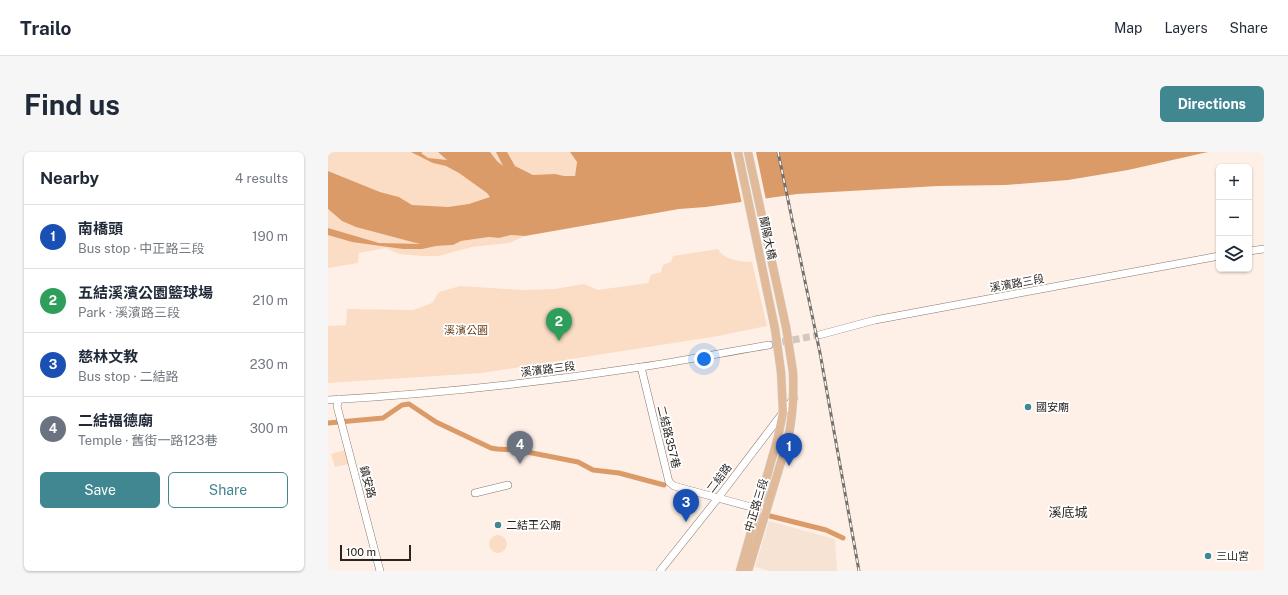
<!DOCTYPE html>
<meta charset="utf-8">
<style>
body{margin:0;font-family:"Public Sans","Noto Sans TC",sans-serif;background:#f6f6f7;color:#1f2937}
.controls{position:absolute;right:12px;top:12px;display:grid;overflow:hidden;border-radius:6px;box-shadow:0 1px 3px #0004}
.controls button{width:36px;height:36px;display:grid;place-items:center;padding:0;border:0;border-bottom:1px solid #e0e1e3;background:#fff;color:#1f2937;font:20px sans-serif}
.scale{position:absolute;left:12px;bottom:10px;width:71px;box-sizing:border-box;padding-left:4px;border:2px solid #292421;border-top:0;font-size:11px;line-height:14px;white-space:nowrap;color:#292421;-webkit-text-stroke:3px #fff;paint-order:stroke}
.you{position:absolute;left:376px;top:207px;width:14px;height:14px;margin:-10px;border:3px solid #fff;border-radius:50%;background:#1a73e8;box-shadow:0 0 0 6px #1a73e833}
.badge{display:grid;place-items:center;width:26px;height:26px;border-radius:50%;background:#418792;color:#fff;font-size:13px;font-weight:700}
.pin{position:absolute;translate:-50% -33px;filter:drop-shadow(0 1px 2px #0008)}
.pin::after{content:'';position:absolute;top:21px;width:14px;height:12px;background:inherit;clip-path:polygon(0 0,100% 0,50% 100%)}
.list{margin:0;padding:0;list-style:none}
h2{display:flex;justify-content:space-between;align-items:center;height:52px;margin:0;padding:0 16px;font-size:17px}
h2 small{font-size:13px;font-weight:400;color:#747a83}
.list li{display:grid;grid-template-columns:26px 1fr auto;gap:12px;align-items:center;box-sizing:border-box;height:64px;padding:0 16px;border-top:1px solid #e0e1e3}
.list b{display:block;font-size:15px;white-space:nowrap}
.list p{margin:0;font-size:13px;white-space:nowrap;color:#747a83}
.list em{font-size:13px;font-style:normal;color:#747a83}
.actions{display:flex;gap:8px;padding:12px 16px}
.actions a{flex:1;padding:9px 0;border:1px solid #418792;border-radius:6px;text-align:center;font-size:14px;color:#418792}
.actions .main{background:#418792;color:#fff}
.icon{flex:none;width:22px;height:22px;fill:none;stroke:currentColor;stroke-width:2;stroke-linecap:round;stroke-linejoin:round}
.map{position:relative;flex:none;width:936px;height:419px;overflow:hidden;border-radius:6px}
header{display:flex;align-items:center;gap:24px;box-sizing:border-box;height:56px;padding:0 20px;background:#fff;border-bottom:1px solid #e0e1e3}
header strong{font-size:19px}
nav{display:flex;gap:22px;margin-inline-start:auto;font-size:14px}
.intro{display:flex;align-items:center;justify-content:space-between;box-sizing:border-box;height:96px;padding:0 24px}
h1{margin:0;font-size:28px}
.button{padding:10px 18px;border-radius:6px;background:#418792;color:#fff;font-size:14px;font-weight:700}
main{display:flex;gap:24px;padding:0 24px}
aside{flex:1;background:#fff;border-radius:6px;box-shadow:0 1px 3px #0004}
.map>svg:first-child{display:block}
.built{fill:#f7e3d4}
.green{fill:#fbdcc5}
.water{fill:#db9b68}
.pier{fill:#fef0e6}
.lines{fill:none;stroke-linecap:round;stroke-linejoin:round}
.canal{stroke:#db9b68;stroke-width:5}
.minor-tunnel{stroke:#d3c7bf;stroke-width:7;stroke-dasharray:7 3.5;stroke-linecap:butt}
.minor-casing{stroke:#867970;stroke-width:8}
.major-casing{stroke:#d4d3d3;stroke-width:9}
.minor{stroke:#fff;stroke-width:7}
.major{stroke:#e1ba9a;stroke-width:8}
.rail-casing{stroke:#78706a;stroke-width:3}
.rail{stroke:#fff;stroke-width:1.5;stroke-dasharray:4.5;stroke-linecap:butt}
.major-bridge-casing{stroke:#d4d3d3;stroke-width:9;stroke-linecap:butt}
.major-bridge{stroke:#e1ba9a;stroke-width:8}
.poi-dot{fill:#418792;stroke:#fff;stroke-width:1.5}
.labels{text-anchor:middle;stroke-width:3.5;stroke-linejoin:round;paint-order:stroke}
.street-label{font-size:11px;fill:#292421;stroke:#fff}
.park-label{font-size:11px;fill:#683d17;stroke:#fff}
.poi-label{font-size:11px;fill:#292421;stroke:#fff;text-anchor:start}
.quarter-label{font-size:13px;fill:#292421;stroke:#fff}
</style>
<header>
<strong>Trailo</strong>
<nav><a>Map</a><a>Layers</a><a>Share</a></nav>
</header>
<div class="intro"><h1>Find us</h1><a class="button">Directions</a></div>
<main>
<aside>
<h2>Nearby<small>4 results</small></h2>
<ul class="list">
<li><span class="badge" style="background:#1a4fb4">1</span><div><b>南橋頭</b><p>Bus stop · 中正路三段</p></div><em>190 m</em></li>
<li><span class="badge" style="background:#2e9e5b">2</span><div><b>五結溪濱公園籃球場</b><p>Park · 溪濱路三段</p></div><em>210 m</em></li>
<li><span class="badge" style="background:#1a4fb4">3</span><div><b>慈林文教</b><p>Bus stop · 二結路</p></div><em>230 m</em></li>
<li><span class="badge" style="background:#6b7280">4</span><div><b>二結福德廟</b><p>Temple · 舊街一路123巷</p></div><em>300 m</em></li>
</ul>
<div class="actions"><a class="main">Save</a><a>Share</a></div>
</aside>
<div class="map">
<svg width="936" height="419" viewBox="0 0 936 419">
<rect width="100%" height="100%" fill="#fef0e6"/>
<path class="built" d="M441,369L507,387L509,419H441L427,415Z"/>
<path class="green" d="M0,0H117L181,31L144,60L84,53L71,45L52,40L0,19Z
M162,0H242L249,10L247,24L240,30L205,25L176,15L169,9Z
M0,57L14,69L108,94L125,93L133,89L161,85L171,86L183,83L197,84L181,91L144,95L110,104H94L71,102L58,96L31,101L30,111L0,116Z
M390,97C397,109 412,109 424,110L439,174L390,184L154,221L0,231V174L18,173L19,157L85,158L104,151L111,140L132,134L195,138L227,137L256,132L270,138L320,131L323,123L333,120L335,113L343,110L345,104Z
M17,298L21,312L7,315L3,302Z
M161 392a9 9 0 1 1 18 0a9 9 0 1 1-18 0Z"/>
<path class="water" d="M83,0H95L93,1L100,6L119,8L110,0H162L169,9L175,14L168,0H179L187,14L205,23L227,22L236,24H247L249,10L242,0H880L800,18L740,28L678,33L610,34L469,42L378,55L351,57L197,84L183,83L171,86L161,85L133,89L125,93L108,94L94,97H75L24,90L0,83V76L51,91L92,92L28,75L14,69L0,57V19L52,40L71,45L84,53L120,55L141,52L162,45L159,41L131,21L118,14L105,11Z"/>
<path class="pier" d="M403,0H428L438,48L414,52Z"/>
<g class="lines">
<path class="canal" d="M0,271L55,266L74,253L81,252L108,270L163,296L169,297L189,298L250,310L265,318L291,321L336,333
M442,364L498,378L515,386"/>
<path class="minor-tunnel" d="M444,192L491,183"/>
<g class="minor-casing">
<path id="minor" d="M921,99L936,97
M491,183L547,168L891,104
M313,215L341,330L346,334L434,358
M11,247L9,254L52,419
M0,248C104,242 209,231 313,215C355,209 398,200 441,193
M147,341L180,333
M332,419L390,346L466,246"/>
</g>
<g class="major-casing">
<path id="major" d="M410,0L447,177
M420,0L458,175
M412,419L450,285L455,260L453,220
M420,419L460,287C465,264 466,244 465,220"/>
</g>
<use href="#minor" class="minor"/>
<use href="#major" class="major"/>
<g class="rail-casing">
<path id="rail" d="M450,0L492,201L531,419"/>
</g>
<use href="#rail" class="rail"/>
<g class="major-bridge-casing">
<path id="major-bridge" d="M458,175L465,220
M447,177L453,220"/>
</g>
<use href="#major-bridge" class="major-bridge"/>
</g>
<g class="poi-dot">
<circle cx="700" cy="255" r="4"/>
<circle cx="170" cy="373" r="4"/>
<circle cx="880" cy="404" r="4"/>
</g>
<g class="labels">
<g class="street-label">
<text transform="translate(440 86) rotate(78)" y="4">蘭陽大橋</text>
<text transform="translate(689 131) rotate(-10)" y="4">溪濱路三段</text>
<text transform="translate(220 217) rotate(-7)" y="4">溪濱路三段</text>
<text transform="translate(341 285) rotate(76)" y="4">二結路357巷</text>
<text transform="translate(391 326) rotate(-53)" y="4">二結路</text>
<text transform="translate(40 330) rotate(75)" y="4">鎮安路</text>
<text transform="translate(428 353) rotate(-73)" y="4">中正路三段</text>
</g>
<g class="park-label">
<text x="138" y="182">溪濱公園</text>
</g>
<g class="poi-label">
<text x="708" y="259">國安廟</text>
<text x="178" y="377">二結王公廟</text>
<text x="888" y="408">三山宮</text>
</g>
<g class="quarter-label">
<text x="740" y="365">溪底城</text>
</g>
</g>
</svg>
<div class="controls">
<button>+</button>
<button>−</button>
<button><svg class="icon" aria-label="layers" viewBox="0 0 24 24"><path d="M12 4l9 5-9 5-9-5zM3 14l9 5 9-5"/></svg></button>
</div>
<div class="scale">100 m</div>
<div class="you"></div>
<div class="pin badge" style="left:461px;top:314px;background:#1a4fb4">1</div>
<div class="pin badge" style="left:231px;top:189px;background:#2e9e5b">2</div>
<div class="pin badge" style="left:358px;top:370px;background:#1a4fb4">3</div>
<div class="pin badge" style="left:192px;top:312px;background:#6b7280">4</div>
</div>
</main>
